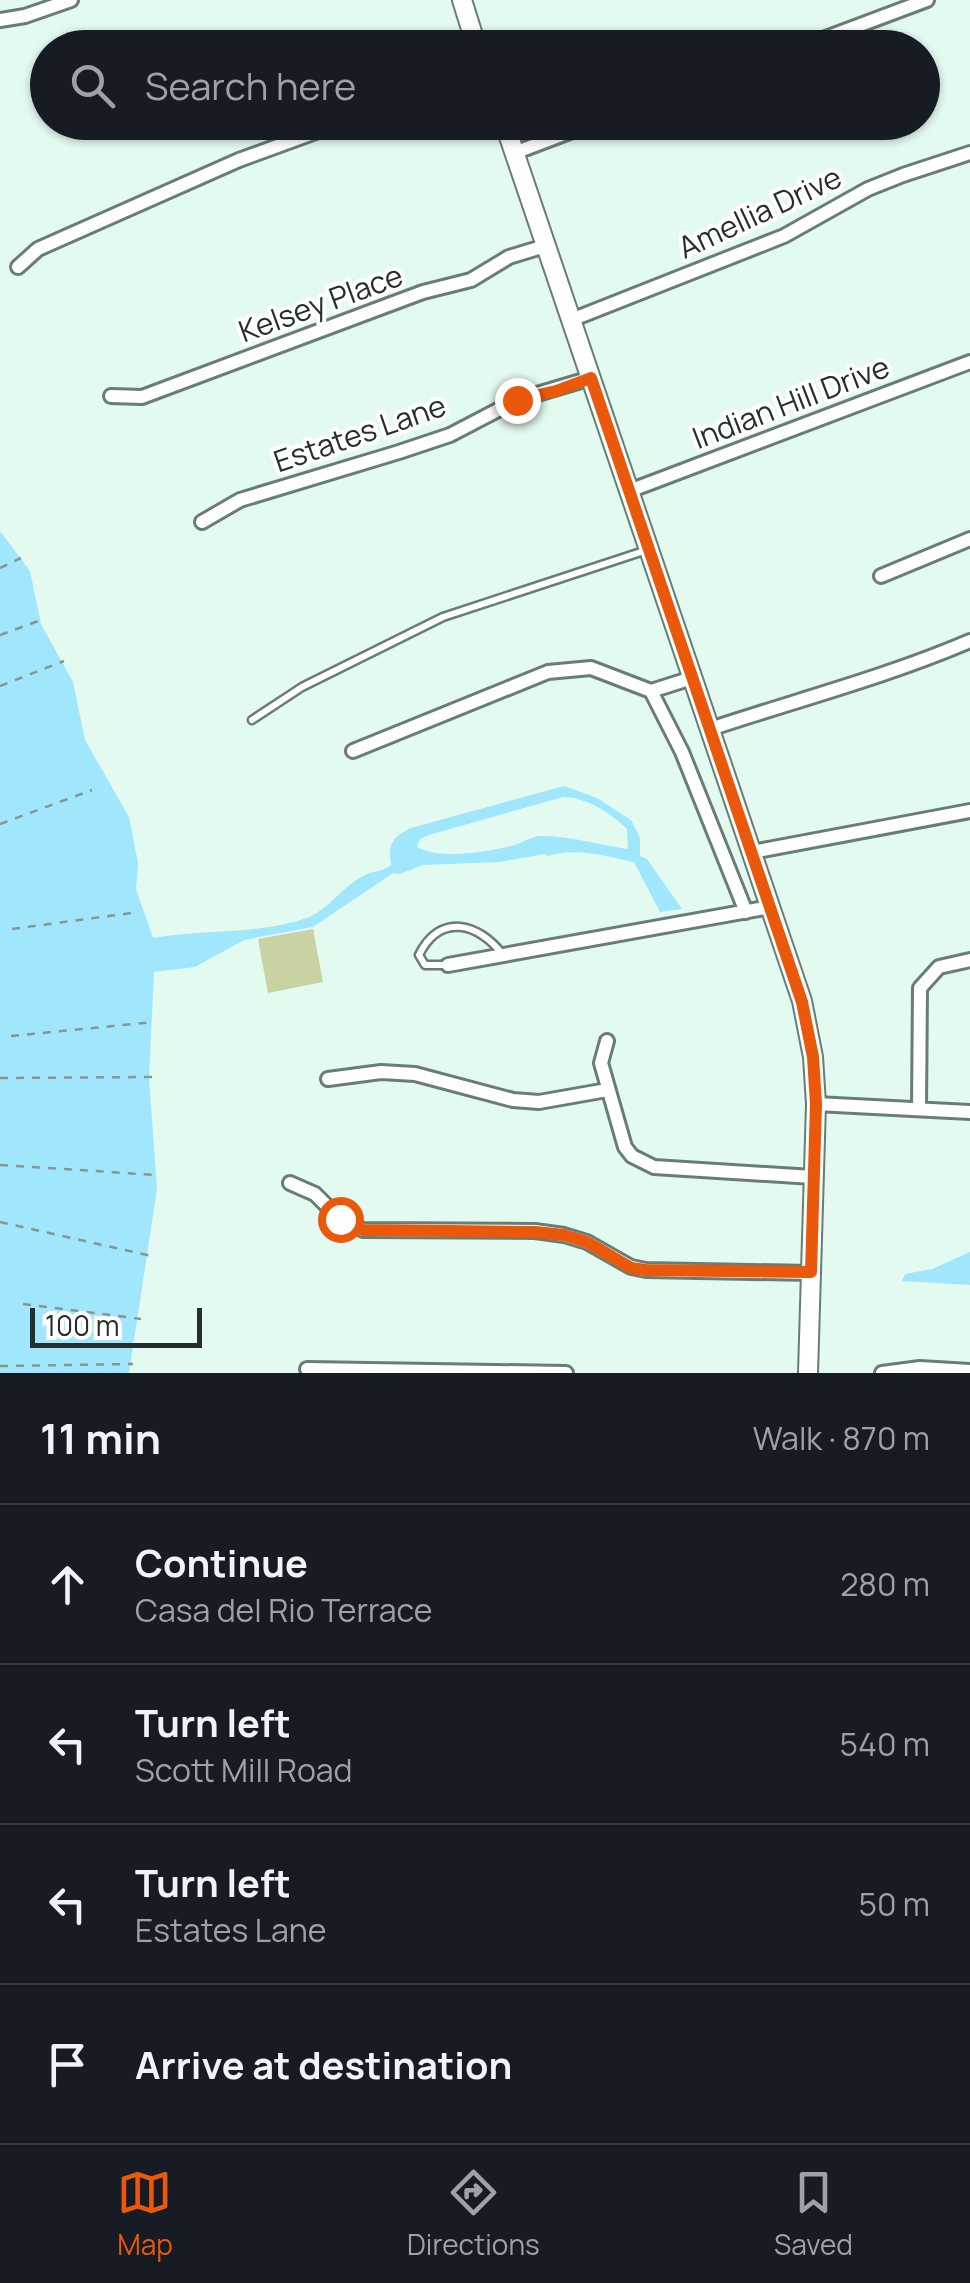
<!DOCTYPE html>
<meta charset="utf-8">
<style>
body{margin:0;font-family:Manrope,sans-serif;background:#242831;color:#f1f3f6}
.scale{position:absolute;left:30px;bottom:25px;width:172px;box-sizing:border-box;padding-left:10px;border:5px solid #252e2a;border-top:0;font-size:28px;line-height:35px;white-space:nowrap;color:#252e2a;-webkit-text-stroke:8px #fff;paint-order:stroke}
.stop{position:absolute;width:30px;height:30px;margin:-22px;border:8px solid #ea580c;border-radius:50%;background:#fff}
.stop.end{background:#ea580c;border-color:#fff;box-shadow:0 2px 10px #0008}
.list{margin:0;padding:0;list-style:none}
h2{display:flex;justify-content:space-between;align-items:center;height:130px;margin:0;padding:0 40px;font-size:42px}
h2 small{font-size:32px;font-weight:400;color:#9ea1a6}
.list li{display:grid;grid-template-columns:65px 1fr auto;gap:30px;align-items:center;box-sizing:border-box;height:160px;padding:0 40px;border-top:2px solid #363941}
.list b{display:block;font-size:38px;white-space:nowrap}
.list p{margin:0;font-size:32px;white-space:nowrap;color:#9ea1a6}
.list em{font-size:32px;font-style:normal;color:#9ea1a6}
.icon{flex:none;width:55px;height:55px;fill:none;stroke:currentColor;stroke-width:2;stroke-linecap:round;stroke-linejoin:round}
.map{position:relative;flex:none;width:970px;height:1373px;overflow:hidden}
.search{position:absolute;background:#171b24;box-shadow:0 2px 8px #0004;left:30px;right:30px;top:30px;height:110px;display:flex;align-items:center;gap:25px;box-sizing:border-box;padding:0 35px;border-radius:55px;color:#9ea1a6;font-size:38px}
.sheet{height:770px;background:#171b24}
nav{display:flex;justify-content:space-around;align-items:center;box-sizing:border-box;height:140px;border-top:2px solid #363941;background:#171b24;font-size:28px;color:#9ea1a6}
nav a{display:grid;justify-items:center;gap:5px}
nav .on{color:#ea580c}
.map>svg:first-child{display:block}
.green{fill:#c8d2a2}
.water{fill:#a0e6fc;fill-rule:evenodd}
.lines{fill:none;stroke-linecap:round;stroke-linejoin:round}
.lane-casing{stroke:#697d75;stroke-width:11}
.street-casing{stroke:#697d75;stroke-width:18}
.secondary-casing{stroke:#697d75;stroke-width:22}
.path{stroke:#879790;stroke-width:2.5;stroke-dasharray:8 8;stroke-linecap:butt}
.lane{stroke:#fff;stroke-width:6}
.street{stroke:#fff;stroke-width:12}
.secondary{stroke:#fff;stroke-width:18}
.route{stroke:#ea580c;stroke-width:12}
.labels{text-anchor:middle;stroke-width:8;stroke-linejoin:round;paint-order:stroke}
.street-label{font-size:30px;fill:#252e2a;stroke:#fff}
</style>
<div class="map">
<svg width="970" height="1373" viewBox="0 0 970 1373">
<rect width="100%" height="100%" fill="#e3faf0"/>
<path class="green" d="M313,929L323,982L268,993L258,939Z"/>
<path class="water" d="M0,531L30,571L41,624L73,682L85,740L129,817L138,863L136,889L153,938C204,929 257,935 307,918C328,910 343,886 363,876C373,870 382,873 391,865C388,844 392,837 411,828L564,786L597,798L631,820L640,838V856L647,859L682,909L660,912L634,862C604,856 578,847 548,856L545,854L500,862L423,865L400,874L393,873L313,927L244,940L195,967L154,972L149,1078L157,1189L129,1373H0ZM563,797C586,797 611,813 627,829L628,849C598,845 572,836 541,836C531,836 521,844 511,846C486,852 440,860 417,847L420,839L429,835Z
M970,1252V1285L902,1281L905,1274L932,1269Z"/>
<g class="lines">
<g class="lane-casing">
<path id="lane" d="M252,720L302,687L443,617L647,550
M447,965H425L419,955C440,912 479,923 503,955"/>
</g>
<g class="street-casing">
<path id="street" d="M0,20L25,16L71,0
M799,48L927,0
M514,153L596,122
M18,267L38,249L239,160L343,122
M571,320L784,236L868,189L903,175L970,153
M111,396L142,397L423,292L471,280L509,257L545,246
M629,491L970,362
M202,522L240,500L399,452L450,435L517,400L591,378
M881,576L970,539
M651,691L682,752L746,912
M710,729C797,700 886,677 970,641
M353,751L548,672L591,668L651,691L692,678
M752,852L970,811
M448,965L770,907
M607,1041L601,1063L625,1147L632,1156L654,1167L813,1177
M328,1079L381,1072L415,1074L513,1100L539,1102L607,1090
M816,1104L970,1112
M919,1109L920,988L939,967L970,960
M290,1183L315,1194L340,1219L363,1230L535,1231L564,1235L587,1242L631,1267L646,1270L811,1273
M307,1369L566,1373
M882,1373L920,1368L970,1371"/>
</g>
<g class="secondary-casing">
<path id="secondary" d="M462,0L477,48
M504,122L802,1001L813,1057L816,1104L808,1373"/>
</g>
<path class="path" d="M0,568L21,558
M0,635L41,620
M0,686L64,661
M0,824L92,790
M12,929L139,912
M11,1036L154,1022
M0,1078L153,1077
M0,1165L157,1175
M0,1222L152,1256
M23,1304L141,1319
M0,1366L133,1364"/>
<use href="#lane" class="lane"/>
<use href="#street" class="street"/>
<use href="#secondary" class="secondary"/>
</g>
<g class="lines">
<path class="route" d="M340,1219L363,1230L535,1232L564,1235L587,1242L631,1268L646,1270L811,1272L816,1104L813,1057L802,1002L591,378L556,391L517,400"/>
</g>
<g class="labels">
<g class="street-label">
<text transform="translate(760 213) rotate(-25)" y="10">Amellia Drive</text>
<text transform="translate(321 304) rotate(-20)" y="10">Kelsey Place</text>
<text transform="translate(791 403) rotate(-21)" y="10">Indian Hill Drive</text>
<text transform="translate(360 434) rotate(-19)" y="10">Estates Lane</text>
</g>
</g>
</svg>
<div class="scale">100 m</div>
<div class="stop" style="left:340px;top:1219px"></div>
<div class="stop end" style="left:517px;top:400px"></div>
<div class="search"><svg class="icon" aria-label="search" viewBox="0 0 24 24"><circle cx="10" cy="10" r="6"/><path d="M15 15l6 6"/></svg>Search here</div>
</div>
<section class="sheet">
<h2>11 min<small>Walk · 870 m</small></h2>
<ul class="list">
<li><svg class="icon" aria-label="ahead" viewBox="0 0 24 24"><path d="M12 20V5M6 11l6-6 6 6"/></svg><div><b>Continue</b><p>Casa del Rio Terrace</p></div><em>280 m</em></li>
<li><svg class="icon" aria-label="left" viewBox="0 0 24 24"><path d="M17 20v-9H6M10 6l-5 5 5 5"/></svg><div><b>Turn left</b><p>Scott Mill Road</p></div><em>540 m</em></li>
<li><svg class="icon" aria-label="left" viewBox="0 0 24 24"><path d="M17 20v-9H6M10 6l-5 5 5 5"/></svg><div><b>Turn left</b><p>Estates Lane</p></div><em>50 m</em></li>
<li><svg class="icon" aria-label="arrive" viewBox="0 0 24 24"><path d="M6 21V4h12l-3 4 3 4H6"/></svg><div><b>Arrive at destination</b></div></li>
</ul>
</section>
<nav>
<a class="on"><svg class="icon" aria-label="map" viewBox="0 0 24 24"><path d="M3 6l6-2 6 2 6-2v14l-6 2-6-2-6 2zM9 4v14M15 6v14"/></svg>Map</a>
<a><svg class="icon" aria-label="directions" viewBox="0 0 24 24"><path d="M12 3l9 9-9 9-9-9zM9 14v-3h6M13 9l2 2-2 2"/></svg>Directions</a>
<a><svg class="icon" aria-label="saved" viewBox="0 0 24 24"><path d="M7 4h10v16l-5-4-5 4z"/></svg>Saved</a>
</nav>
